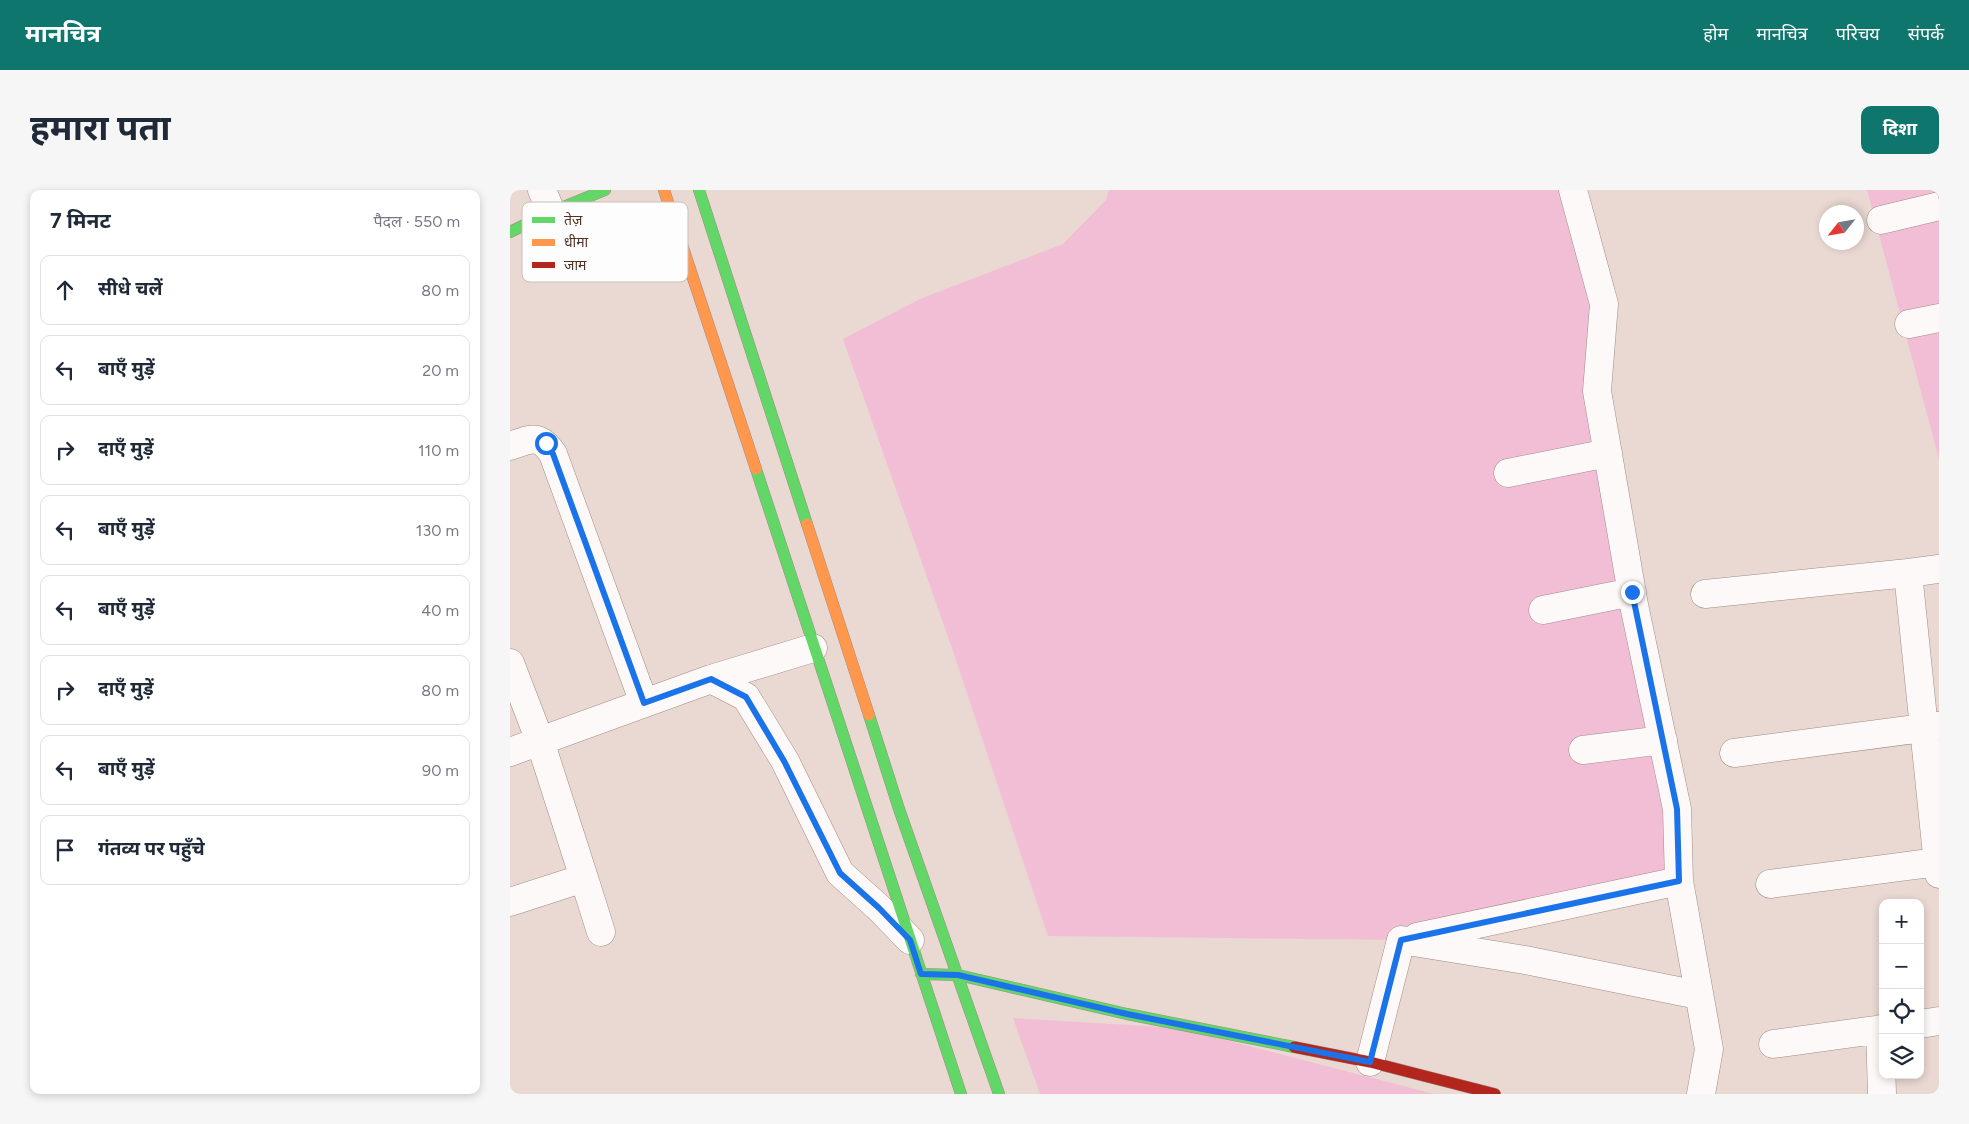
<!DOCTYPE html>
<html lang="hi">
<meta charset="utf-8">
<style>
body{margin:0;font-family:Figtree,"Noto Sans Devanagari",sans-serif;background:#f6f6f7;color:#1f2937}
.controls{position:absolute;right:15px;bottom:15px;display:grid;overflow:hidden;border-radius:10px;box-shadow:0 2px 8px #0003}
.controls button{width:45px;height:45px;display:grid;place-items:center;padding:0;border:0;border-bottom:1px solid #e0e1e3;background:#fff;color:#1f2937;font:25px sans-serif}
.compass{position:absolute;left:1309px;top:15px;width:45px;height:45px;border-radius:50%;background:#fff;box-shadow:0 2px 8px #0003;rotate:239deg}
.stop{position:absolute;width:15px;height:15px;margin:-11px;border:4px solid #1a73e8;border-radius:50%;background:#fff}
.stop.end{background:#1a73e8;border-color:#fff;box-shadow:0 1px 5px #0008}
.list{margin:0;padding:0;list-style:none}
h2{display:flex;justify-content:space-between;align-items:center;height:65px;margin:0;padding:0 20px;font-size:21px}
h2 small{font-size:16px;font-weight:400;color:#747a83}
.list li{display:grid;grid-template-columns:32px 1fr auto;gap:15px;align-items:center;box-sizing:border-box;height:70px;margin:0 10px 10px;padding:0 10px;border:1px solid #e0e1e3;border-radius:10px}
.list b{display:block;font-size:19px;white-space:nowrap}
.list em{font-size:16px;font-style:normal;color:#747a83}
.icon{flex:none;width:28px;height:28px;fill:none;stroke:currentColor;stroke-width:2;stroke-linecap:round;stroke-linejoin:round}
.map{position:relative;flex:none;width:1429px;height:904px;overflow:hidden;border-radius:10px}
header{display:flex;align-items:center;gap:30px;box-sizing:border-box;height:70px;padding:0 25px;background:#0f766e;color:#fff}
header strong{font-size:24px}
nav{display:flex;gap:28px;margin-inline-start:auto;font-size:18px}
.intro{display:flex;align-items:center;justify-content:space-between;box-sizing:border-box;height:120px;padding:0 30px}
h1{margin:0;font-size:35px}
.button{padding:12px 22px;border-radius:10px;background:#0f766e;color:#fff;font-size:18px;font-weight:700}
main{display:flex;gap:30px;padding:0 30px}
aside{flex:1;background:#fff;border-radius:10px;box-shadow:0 2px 8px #0003}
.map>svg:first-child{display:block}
.green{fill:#f1bed6}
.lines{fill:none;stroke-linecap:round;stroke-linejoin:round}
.street-casing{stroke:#a18c84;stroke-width:29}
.fast-casing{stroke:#a18c84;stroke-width:12}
.slow-casing{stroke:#a18c84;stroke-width:12}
.jam-casing{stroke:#a18c84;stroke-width:12}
.street{stroke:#fcf9f8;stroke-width:28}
.fast{stroke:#63d668;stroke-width:11}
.slow{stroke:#ff974d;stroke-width:11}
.jam{stroke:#b3261e;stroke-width:11}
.route{stroke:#1a73e8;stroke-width:6}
.key{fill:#fdfdfd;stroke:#c9c0bc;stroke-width:1}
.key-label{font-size:14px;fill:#503124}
</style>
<header>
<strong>मानचित्र</strong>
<nav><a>होम</a><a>मानचित्र</a><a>परिचय</a><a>संपर्क</a></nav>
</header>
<div class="intro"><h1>हमारा पता</h1><a class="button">दिशा</a></div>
<main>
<aside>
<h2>7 मिनट<small>पैदल · 550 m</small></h2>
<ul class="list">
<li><svg class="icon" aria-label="ahead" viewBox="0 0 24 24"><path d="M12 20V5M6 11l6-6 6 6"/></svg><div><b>सीधे चलें</b></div><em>80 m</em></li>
<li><svg class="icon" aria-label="left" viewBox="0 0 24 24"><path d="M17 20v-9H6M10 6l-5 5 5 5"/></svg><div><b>बाएँ मुड़ें</b></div><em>20 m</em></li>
<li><svg class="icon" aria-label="right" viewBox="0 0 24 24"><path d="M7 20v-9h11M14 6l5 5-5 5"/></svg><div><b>दाएँ मुड़ें</b></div><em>110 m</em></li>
<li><svg class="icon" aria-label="left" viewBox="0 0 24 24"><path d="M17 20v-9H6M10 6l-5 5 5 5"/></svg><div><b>बाएँ मुड़ें</b></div><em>130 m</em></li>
<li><svg class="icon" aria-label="left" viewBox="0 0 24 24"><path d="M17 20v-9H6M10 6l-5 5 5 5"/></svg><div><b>बाएँ मुड़ें</b></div><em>40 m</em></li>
<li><svg class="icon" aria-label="right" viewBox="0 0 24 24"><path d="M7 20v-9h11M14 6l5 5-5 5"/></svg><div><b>दाएँ मुड़ें</b></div><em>80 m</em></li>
<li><svg class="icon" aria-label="left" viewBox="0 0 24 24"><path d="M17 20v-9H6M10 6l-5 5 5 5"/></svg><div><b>बाएँ मुड़ें</b></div><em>90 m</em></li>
<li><svg class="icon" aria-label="arrive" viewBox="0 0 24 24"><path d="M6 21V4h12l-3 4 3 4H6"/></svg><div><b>गंतव्य पर पहुँचे</b></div></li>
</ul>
</aside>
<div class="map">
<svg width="1429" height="904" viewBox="0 0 1429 904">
<rect width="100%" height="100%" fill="#ead8d2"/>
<path class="green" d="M599,0H1063L1094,114L1087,201L1169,691L891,750L538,746L443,461L333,149L410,109L553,54L596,10Z
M1357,0H1429V269Z
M503,828L669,838L924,904H530Z"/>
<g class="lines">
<g class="street-casing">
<path id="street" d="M32,0L41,22
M1063,0L1094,114L1087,201L1124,415L1167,619L1169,691L1199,859L1191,904
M1371,30L1429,16
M1399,134L1429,128
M0,256C21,249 29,243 43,264L134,513
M998,283L1098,263
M1429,379L1398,383L1429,684
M1195,404L1398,383
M1033,420L1122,402
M0,473L30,551L74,688
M201,489L303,458
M1073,560L1153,550
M0,562L201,489L236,507L275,571L330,683L369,718L400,750
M1224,563L1429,536
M1260,694L1428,672
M0,712L74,688L91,742
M907,747L1169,691
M1410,834L1429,831
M1370,839L1372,904
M1263,854L1373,839
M860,872L891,750L1015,770L1188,805"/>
</g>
<g class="fast-casing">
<path id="fast" d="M189,0L297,334
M0,42L41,22L95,0
M246,279L451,904
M359,525L389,619L489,904
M411,784L448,785L617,824L784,857"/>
</g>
<g class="slow-casing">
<path id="slow" d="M154,0L246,279
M297,334L359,525"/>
</g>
<g class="jam-casing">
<path id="jam" d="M784,857L860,872L985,904"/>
</g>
<use href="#street" class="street"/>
<use href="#fast" class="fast"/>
<use href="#slow" class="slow"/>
<use href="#jam" class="jam"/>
</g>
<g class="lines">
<path class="route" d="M36,253L43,264L134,513L201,489L236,507L274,571L330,683L369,718L400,750L411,784L448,785L617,824L860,872L891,750L1169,691L1167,619L1122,402"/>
</g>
<rect x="12" y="12" width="166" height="80" rx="8" class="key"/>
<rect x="22" y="27" width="23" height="6" fill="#63d668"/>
<rect x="22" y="49" width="23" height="7" fill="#ff974d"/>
<rect x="22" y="72" width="23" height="6" fill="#b3261e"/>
<g class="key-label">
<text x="54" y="35">तेज़</text>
<text x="54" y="57">धीमा</text>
<text x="54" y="80">जाम</text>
</g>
</svg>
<div class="controls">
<button>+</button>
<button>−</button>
<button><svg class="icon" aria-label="locate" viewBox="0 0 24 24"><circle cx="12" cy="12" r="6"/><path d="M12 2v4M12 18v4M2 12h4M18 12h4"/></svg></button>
<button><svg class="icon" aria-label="layers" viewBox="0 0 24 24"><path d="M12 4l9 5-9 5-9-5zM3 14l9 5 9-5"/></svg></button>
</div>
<svg class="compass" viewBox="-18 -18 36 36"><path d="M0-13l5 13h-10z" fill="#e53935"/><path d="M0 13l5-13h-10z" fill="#747a83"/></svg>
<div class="stop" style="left:36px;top:253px"></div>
<div class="stop end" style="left:1122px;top:402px"></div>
</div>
</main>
